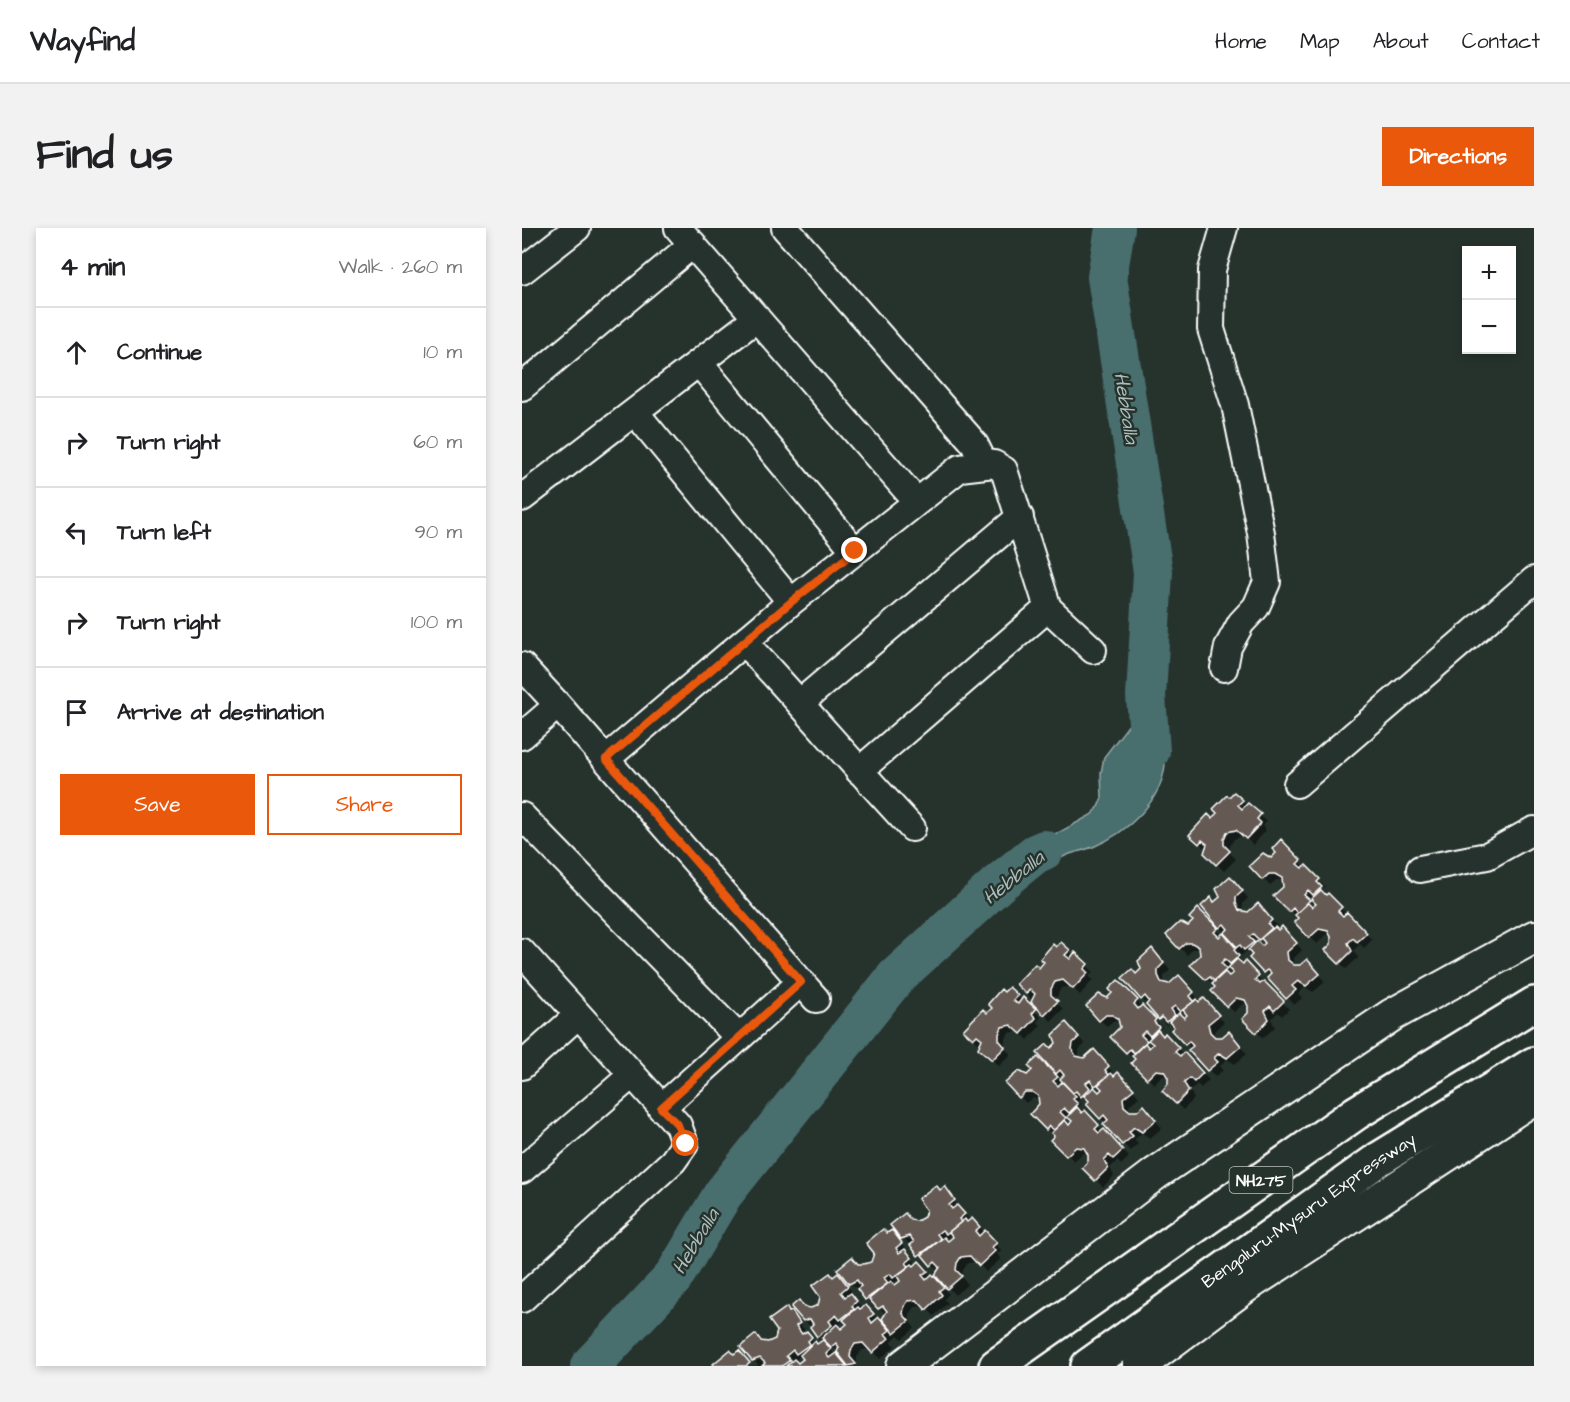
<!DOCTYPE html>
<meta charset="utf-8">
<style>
body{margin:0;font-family:"Architects Daughter",sans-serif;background:#f2f2f2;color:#202124}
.controls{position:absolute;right:18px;top:18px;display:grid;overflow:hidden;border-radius:0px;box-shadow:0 3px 9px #0003}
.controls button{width:54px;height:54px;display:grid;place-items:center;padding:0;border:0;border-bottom:2px solid #e0e0e0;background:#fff;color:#202124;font:30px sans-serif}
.stop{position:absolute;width:18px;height:18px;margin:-14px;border:4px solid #ea580c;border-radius:50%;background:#fff}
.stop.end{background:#ea580c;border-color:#fff;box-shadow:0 2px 6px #0008}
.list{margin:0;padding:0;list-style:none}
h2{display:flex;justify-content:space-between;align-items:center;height:78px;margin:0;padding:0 24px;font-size:26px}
h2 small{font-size:20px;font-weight:400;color:#757577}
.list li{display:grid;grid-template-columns:39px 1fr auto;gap:18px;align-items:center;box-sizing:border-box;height:90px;padding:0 24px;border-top:2px solid #e0e0e0}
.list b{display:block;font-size:22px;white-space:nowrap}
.list em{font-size:20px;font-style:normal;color:#757577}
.actions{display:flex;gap:12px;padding:18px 24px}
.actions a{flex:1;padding:14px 0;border:2px solid #ea580c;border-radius:0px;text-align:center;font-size:21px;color:#ea580c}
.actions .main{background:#ea580c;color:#fff}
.icon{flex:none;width:33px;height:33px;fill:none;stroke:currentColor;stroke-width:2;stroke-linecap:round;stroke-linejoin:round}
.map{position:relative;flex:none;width:1012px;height:1138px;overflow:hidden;border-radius:0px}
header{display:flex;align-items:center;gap:36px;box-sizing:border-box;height:84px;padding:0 30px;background:#fff;border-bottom:2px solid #e0e0e0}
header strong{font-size:28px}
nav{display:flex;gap:33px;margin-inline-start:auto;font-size:21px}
.intro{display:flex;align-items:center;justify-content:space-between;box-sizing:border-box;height:144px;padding:0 36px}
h1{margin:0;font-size:42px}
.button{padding:15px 27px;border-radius:0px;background:#ea580c;color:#fff;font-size:21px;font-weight:700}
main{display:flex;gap:36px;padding:0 36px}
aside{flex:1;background:#fff;border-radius:0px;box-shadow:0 3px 9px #0003}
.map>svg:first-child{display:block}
.water{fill:#4a6e6e;stroke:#92a8a8;stroke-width:1.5}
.shadow{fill:#0007;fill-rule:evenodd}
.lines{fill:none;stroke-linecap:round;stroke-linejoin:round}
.river{stroke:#4a6e6e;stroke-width:40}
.building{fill:#655a53;stroke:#fff;stroke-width:1.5}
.minor-casing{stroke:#fff;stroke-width:30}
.tertiary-casing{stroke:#fff;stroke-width:36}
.trunk-casing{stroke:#fff;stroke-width:38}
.minor{stroke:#26332d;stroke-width:26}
.tertiary{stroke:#26332d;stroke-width:32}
.trunk{stroke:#26332d;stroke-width:33}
.route{stroke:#ea580c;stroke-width:8}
.labels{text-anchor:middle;stroke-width:5;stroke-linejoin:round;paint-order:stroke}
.shield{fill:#26332d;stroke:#bec2c0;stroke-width:1.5}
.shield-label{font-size:16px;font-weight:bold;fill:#fff}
.street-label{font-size:18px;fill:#fff;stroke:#26332d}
.water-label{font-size:20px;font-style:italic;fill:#aebebe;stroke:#26332d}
</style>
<header>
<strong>Wayfind</strong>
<nav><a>Home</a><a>Map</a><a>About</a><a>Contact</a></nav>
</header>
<div class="intro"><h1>Find us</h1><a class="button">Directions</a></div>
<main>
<aside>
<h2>4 min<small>Walk · 260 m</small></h2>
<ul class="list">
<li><svg class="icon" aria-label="ahead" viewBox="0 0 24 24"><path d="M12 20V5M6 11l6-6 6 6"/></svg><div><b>Continue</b></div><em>10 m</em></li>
<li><svg class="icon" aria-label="right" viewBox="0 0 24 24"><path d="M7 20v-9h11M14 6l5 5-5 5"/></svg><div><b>Turn right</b></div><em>60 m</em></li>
<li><svg class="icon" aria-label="left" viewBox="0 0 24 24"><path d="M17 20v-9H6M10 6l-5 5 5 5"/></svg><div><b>Turn left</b></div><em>90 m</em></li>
<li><svg class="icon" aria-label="right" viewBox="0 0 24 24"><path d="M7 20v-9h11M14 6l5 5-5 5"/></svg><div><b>Turn right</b></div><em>100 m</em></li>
<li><svg class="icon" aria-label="arrive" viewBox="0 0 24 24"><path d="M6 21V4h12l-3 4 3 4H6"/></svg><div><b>Arrive at destination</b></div></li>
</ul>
<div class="actions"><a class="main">Save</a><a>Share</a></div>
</aside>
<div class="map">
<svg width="1012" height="1138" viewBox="0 0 1012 1138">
<rect width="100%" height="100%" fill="#26332d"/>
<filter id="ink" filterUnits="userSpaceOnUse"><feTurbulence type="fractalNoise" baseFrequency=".0167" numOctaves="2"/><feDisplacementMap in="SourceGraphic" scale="12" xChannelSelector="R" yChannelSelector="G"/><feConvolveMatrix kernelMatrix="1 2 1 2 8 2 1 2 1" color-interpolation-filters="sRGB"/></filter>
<g filter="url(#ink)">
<path class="water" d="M624,468L634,470C638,484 634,497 636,511C638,520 643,527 643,537C639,575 604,605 571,619C561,623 550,624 541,629C514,643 510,661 476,656L472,646L481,632L496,619L538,604L569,587L575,581L580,570L579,545L582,529L615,486L619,474Z"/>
<path class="shadow" d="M712,566L745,594L740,598L744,602L731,617L722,608L712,611L708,618V625L714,631L702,643L683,624L685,622L669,607L690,592Z
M759,614L803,659L800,661L850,712L842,720L838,716L832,722L836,730L824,741L805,722L811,716V708L804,707L795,716L774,694L778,690L776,688L775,689L754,668L762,659V652H754L748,658L729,638L749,632L756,625ZM791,671L796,676L793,679L788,674Z
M715,657L726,670L721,675L720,684H742L756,699L754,701L767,707L780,722L771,731L772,738L792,740L803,754L791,764L783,759L776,766L780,770L772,777L731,729L725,723L721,726L717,730L767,781L760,788L756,784L749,791L753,799L741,810L722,791L728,785V777L721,776L712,784L691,763L695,759L693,757L692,758L671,737L679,728V721H671L665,727L646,707L666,700L673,693L676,682L714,721L715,720L698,699L693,676ZM739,712L744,717L740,720L735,715ZM708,739L713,745L709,748L704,743Z
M539,716L572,744L567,748L571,752L558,767L549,758L539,760L535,768V775L541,781L529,793L496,756L517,742Z
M636,729L648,742L642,748V756H664L677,772L675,773L688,779L702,794L692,803L693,810L713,812L725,826L713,836L705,831L698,838L701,842L693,849L652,801L646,795L644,797L620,771L614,748ZM660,784L665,789L662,792L656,787Z
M596,754L640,799L637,802L687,852L679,860L675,856L668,863L672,871L661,882L642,863L648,857L647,849L641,848L632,856L611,835L615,831L613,829L611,830L590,809L599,800L598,793H591L585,798L578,792L586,772L592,765ZM627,811L633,816L629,820L624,814Z
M487,761L519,789L515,794L519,797L506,812L497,803L487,805L483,813V821L489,826L477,838L444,802L465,787Z
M551,803L563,816L557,822V830H578L592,846L590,848L603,853L617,869L607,877L608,884L628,886L640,900L628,910L620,905L612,912L616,916L608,923L561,869L556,873L559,876L557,879L607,929L599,937L595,933L588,940L592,948L581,959L562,940L567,934V926L561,925L552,933L531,912L535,908L531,907L510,886L519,876L518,870H510L504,875L485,855L505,849L534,848L536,847L517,825L529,822ZM541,852L546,858L544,860L538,854ZM575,858L580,863L577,866L571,861ZM547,888L552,893L549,896L544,891Z
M422,960L448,993L457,998L480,1023L475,1026L479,1031L464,1044L455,1034L446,1035L441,1042L440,1050L446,1056L433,1067L415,1047L417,1043L381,1010L389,993L396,994L403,991L418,963ZM428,1008L431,1011L426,1015L423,1012Z
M365,1007L376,1010L386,1023L384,1024L395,1037L397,1035L417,1055L427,1066L422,1071L426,1075L412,1088L403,1078L393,1079L388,1086V1094L393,1100L380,1111L376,1107L369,1114L373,1118L358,1131L349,1121L340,1122L335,1129V1138H237L231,1132L240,1115L246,1116L254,1112L265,1081L296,1118L302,1113L282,1092L283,1080L289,1081L297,1078L311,1050L323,1054L331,1066L329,1067L341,1081L350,1085L369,1102L370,1101L365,1087L353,1076L351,1078L337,1061H335L328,1055L336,1037L350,1035ZM375,1052L378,1055L373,1059L370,1056ZM321,1093L325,1097L320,1102L315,1098ZM305,1113L317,1125L316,1127L314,1128L302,1115ZM278,1128L282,1132L276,1137L272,1133Z"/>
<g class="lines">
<path class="river" d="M593,0L585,49L631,344L624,468L628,523
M68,1138L151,1050L201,966L374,749L476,656L513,626L522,622"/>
</g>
<path class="building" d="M712,564L721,572L716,577L720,581L726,575L739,586L735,591L739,595L724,611L714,602L705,604L702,611V617L708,623L694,637L682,625L685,616L680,612L677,616L667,607L686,586L690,590L695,585L691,581L705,567L707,569Z
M759,611L779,632L775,636L780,640L784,637L798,651L795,654L800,659L791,667L786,662L782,667L788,672L775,685L771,680L767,684L751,668L761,659L760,650L753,646H747L740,652L727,638L741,625L749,630L754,625L750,621Z
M708,648L721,663L714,669V675L717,682L726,684L736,675L750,692L746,696L750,700L737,712L731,706L727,709L732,714L722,722L718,717L715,719L702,705L706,701L702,696L697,700L679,678L689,669L692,674L698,669L694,661Z
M799,662L804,667L806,665L820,679L816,683L821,688L825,684L845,705L835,714L831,710L826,715L830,723L817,736L803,722L809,716V709L806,703L797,701L787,710L772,694L776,690L773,687L786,675L790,679L794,676L789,671Z
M676,680L696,700L692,704L697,709L701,705L714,720L712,722L717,728L708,736L703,731L699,735L705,741L692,753L688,749L684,752L668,737L678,727L677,719L670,715H664L657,721L644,707L658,694L666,698L671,693L667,690Z
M760,698L775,715L765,724L766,732L772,737H778L785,731L798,746L784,758L776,753L770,758L774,762L764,771L745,750L749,746L745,742L741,745L727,730L730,727L726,722L735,713L740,718L743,715L739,710L753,699L756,702Z
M539,714L548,722L543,727L548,731L553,724L566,736L562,741L566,745L551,761L541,752L533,754L529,761V767L536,773L522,787L509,774L513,766L508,761L504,766L494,756L513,736L517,740L522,734L518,731L531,716L534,719Z
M630,720L642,735L636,741V747L639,754L647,756L657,747L672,764L668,768L672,773L658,784L653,778L649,781L653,787L644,794L639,789L637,792L624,777L627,773L623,768L619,772L600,750L610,741L614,746L619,741L616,733Z
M715,731L721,736L723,733L737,748L733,752L738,756L742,753L762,773L752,783L748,778L743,783L747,791L734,805L720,791L726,785V778L723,772L714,770L705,779L689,763L693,759L690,756L703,744L707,748L711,745L706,740Z
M596,752L616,772L612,776L616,781L620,777L634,791L632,794L637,799L628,808L623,803L619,807L625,813L612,825L608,821L604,825L588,809L598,799L596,791L590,787H584L577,793L564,778L577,766L585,770L590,765L587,761Z
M487,759L496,767L491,772L496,776L501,769L514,781L510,786L514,790L499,806L489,797L480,799L477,806V812L483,819L470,832L456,820L460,811L455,807L451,811L441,802L461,781L465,785L470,780L466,776L479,761L482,764Z
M682,770L697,787L686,796L688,804L693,809H700L707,803L719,818L705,830L697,825L692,830L696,834L685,843L666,822L671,818L667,813L663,817L649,802L652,799L647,794L657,785L662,790L665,787L661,782L675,771L677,774Z
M544,794L557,809L551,815L550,821L554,828L562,830L572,821L587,838L583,842L587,847L573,858L568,852L564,855L568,860L559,869L554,863L551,865L538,851L542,847L538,842L534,846L515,825L525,816L529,820L534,815L531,807Z
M636,802L641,808L643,805L657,820L653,824L658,828L662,824L681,845L672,854L668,850L662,855L667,863L654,876L640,863L646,856V850L642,843L634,842L625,851L609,835L613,831L610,828L623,815L627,820L631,816L626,812Z
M516,829L536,849L531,853L536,858L540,854L554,868L551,871L556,876L547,885L542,880L538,884L544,890L532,902L527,898L524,902L508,886L517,876L516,868L510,864H503L497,870L483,855L497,843L505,847L510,842L506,838Z
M596,844L612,861L601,870L602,878L608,883H615L622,877L634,892L620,904L612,899L607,904L611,908L600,917L581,896L586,892L582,887L578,891L564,876L567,873L562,868L572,859L577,864L580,861L576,857L589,845L592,848Z
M555,879L560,885L563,882L577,897L573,901L577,905L582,901L601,922L591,931L587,927L582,932L586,940L573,953L560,940L566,933V927L562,920L554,919L544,928L528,912L532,908L529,905L543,892L547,897L550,893L545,889Z
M414,957L418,962L423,958L433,972L427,977L430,981L435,977L443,986L437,991L439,994L424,1006L420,1002L415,1006L419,1011L396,1028L388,1017L392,1014L388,1008L379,1011L368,997L383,985L389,992L395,993L402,989L404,982L396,971Z
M450,990L458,999L453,1003L457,1008L463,1002L475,1015L470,1019L473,1023L457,1038L448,1028L439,1029L435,1035L434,1042L440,1048L425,1061L413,1047L418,1039L413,1034L409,1038L400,1027L422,1009L426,1013L431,1009L427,1004L443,991L445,994Z
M361,1001L365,1005L370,1002L380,1015L374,1020L377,1025L383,1021L390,1030L384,1035L387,1038L371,1050L368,1046L362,1050L366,1055L343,1072L335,1061L339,1058L335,1052L327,1056L315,1041L330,1029L336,1036H342L349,1034L352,1025L344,1015Z
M397,1033L406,1043L400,1047L404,1052L410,1046L422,1059L417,1063L420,1067L404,1082L395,1072L386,1073L382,1079L381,1086L387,1093L372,1105L360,1091L365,1083L361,1078L356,1081L347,1071L369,1053L373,1057L378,1053L375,1048L390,1036L392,1038Z
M308,1045L311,1049L316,1045L326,1058L319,1064L323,1069L329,1065L335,1073L330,1078L332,1081L318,1092L314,1087L307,1093L310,1097L295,1109L288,1099L291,1096L288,1091L281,1093L269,1079L277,1072L282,1079L289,1080L296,1077L298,1069L290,1058Z
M344,1077L352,1086L347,1090L350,1095L357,1089L368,1102L363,1106L367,1110L350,1125L341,1115L333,1116L329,1122L328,1129L334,1136L326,1138L315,1124L317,1119L314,1115L309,1119L300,1110L315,1096L319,1101L325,1096L321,1092L336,1079L338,1081Z
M265,1079L267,1084L270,1083L278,1095L274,1098L280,1106L285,1103L290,1109L286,1113L288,1116L274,1126L271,1122L264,1128L268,1132L260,1138H240L243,1135L238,1130L230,1133L218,1119L234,1106L239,1113L246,1114L253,1111L255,1103L247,1092Z
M301,1112L309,1121L304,1126L307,1130L314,1125L325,1138H264L272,1131L276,1135L281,1131L278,1127L293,1113L295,1116Z
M208,1122L212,1126L217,1122L228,1135L224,1138H193L191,1136Z"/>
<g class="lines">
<g class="minor-casing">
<path id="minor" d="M156,0L395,274
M263,0L452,215L463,237
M0,43L55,0
M177,135L333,323
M0,159L171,16
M113,184L269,374
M0,270L235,90
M222,414C279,475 333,539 390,600
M0,438L36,477L294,771
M702,440L706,419L719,395L734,379L745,354L739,305L713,177L689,101L690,42L702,0
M279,474L498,289
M0,508L36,477
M84,531L269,374L438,240L472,236L482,242L526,380L571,422
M337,543L526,380
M775,556L1012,352
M0,588L217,810
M898,641L965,628L1012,602
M0,724L156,897L163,916L151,933L0,1071
M0,838L56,787
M139,880L279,754
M0,942L110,847"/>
</g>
<g class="tertiary-casing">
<path id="tertiary" d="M381,1138L633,946L870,787L1012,709
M617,1138L724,1058L1012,870"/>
</g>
<g class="trunk-casing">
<g id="trunk">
<path d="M474,1138L834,885L1012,776"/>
<path id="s1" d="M566,1138L857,931L1012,836"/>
</g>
</g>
<use href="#minor" class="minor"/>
<use href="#tertiary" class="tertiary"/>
<use href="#trunk" class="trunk"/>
</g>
</g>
<g class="lines" filter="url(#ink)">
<path class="route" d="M164,916L156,897L139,880L279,754L84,531L269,374L333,323"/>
</g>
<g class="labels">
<rect class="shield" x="707.5" y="939" width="63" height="26" rx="4.5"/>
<g class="shield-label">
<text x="739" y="958">NH275</text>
</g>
<g class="street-label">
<text dy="6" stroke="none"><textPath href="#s1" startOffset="270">Bengaluru-Mysuru Expressway</textPath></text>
</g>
<g class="water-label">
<text transform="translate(605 180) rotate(81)" y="7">Hebballa</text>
<text transform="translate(491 649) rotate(-39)" y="7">Hebballa</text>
<text transform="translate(173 1013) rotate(-59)" y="7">Hebballa</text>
</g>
</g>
</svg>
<div class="controls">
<button>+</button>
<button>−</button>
</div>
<div class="stop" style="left:164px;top:916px"></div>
<div class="stop end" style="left:333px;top:323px"></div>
</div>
</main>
